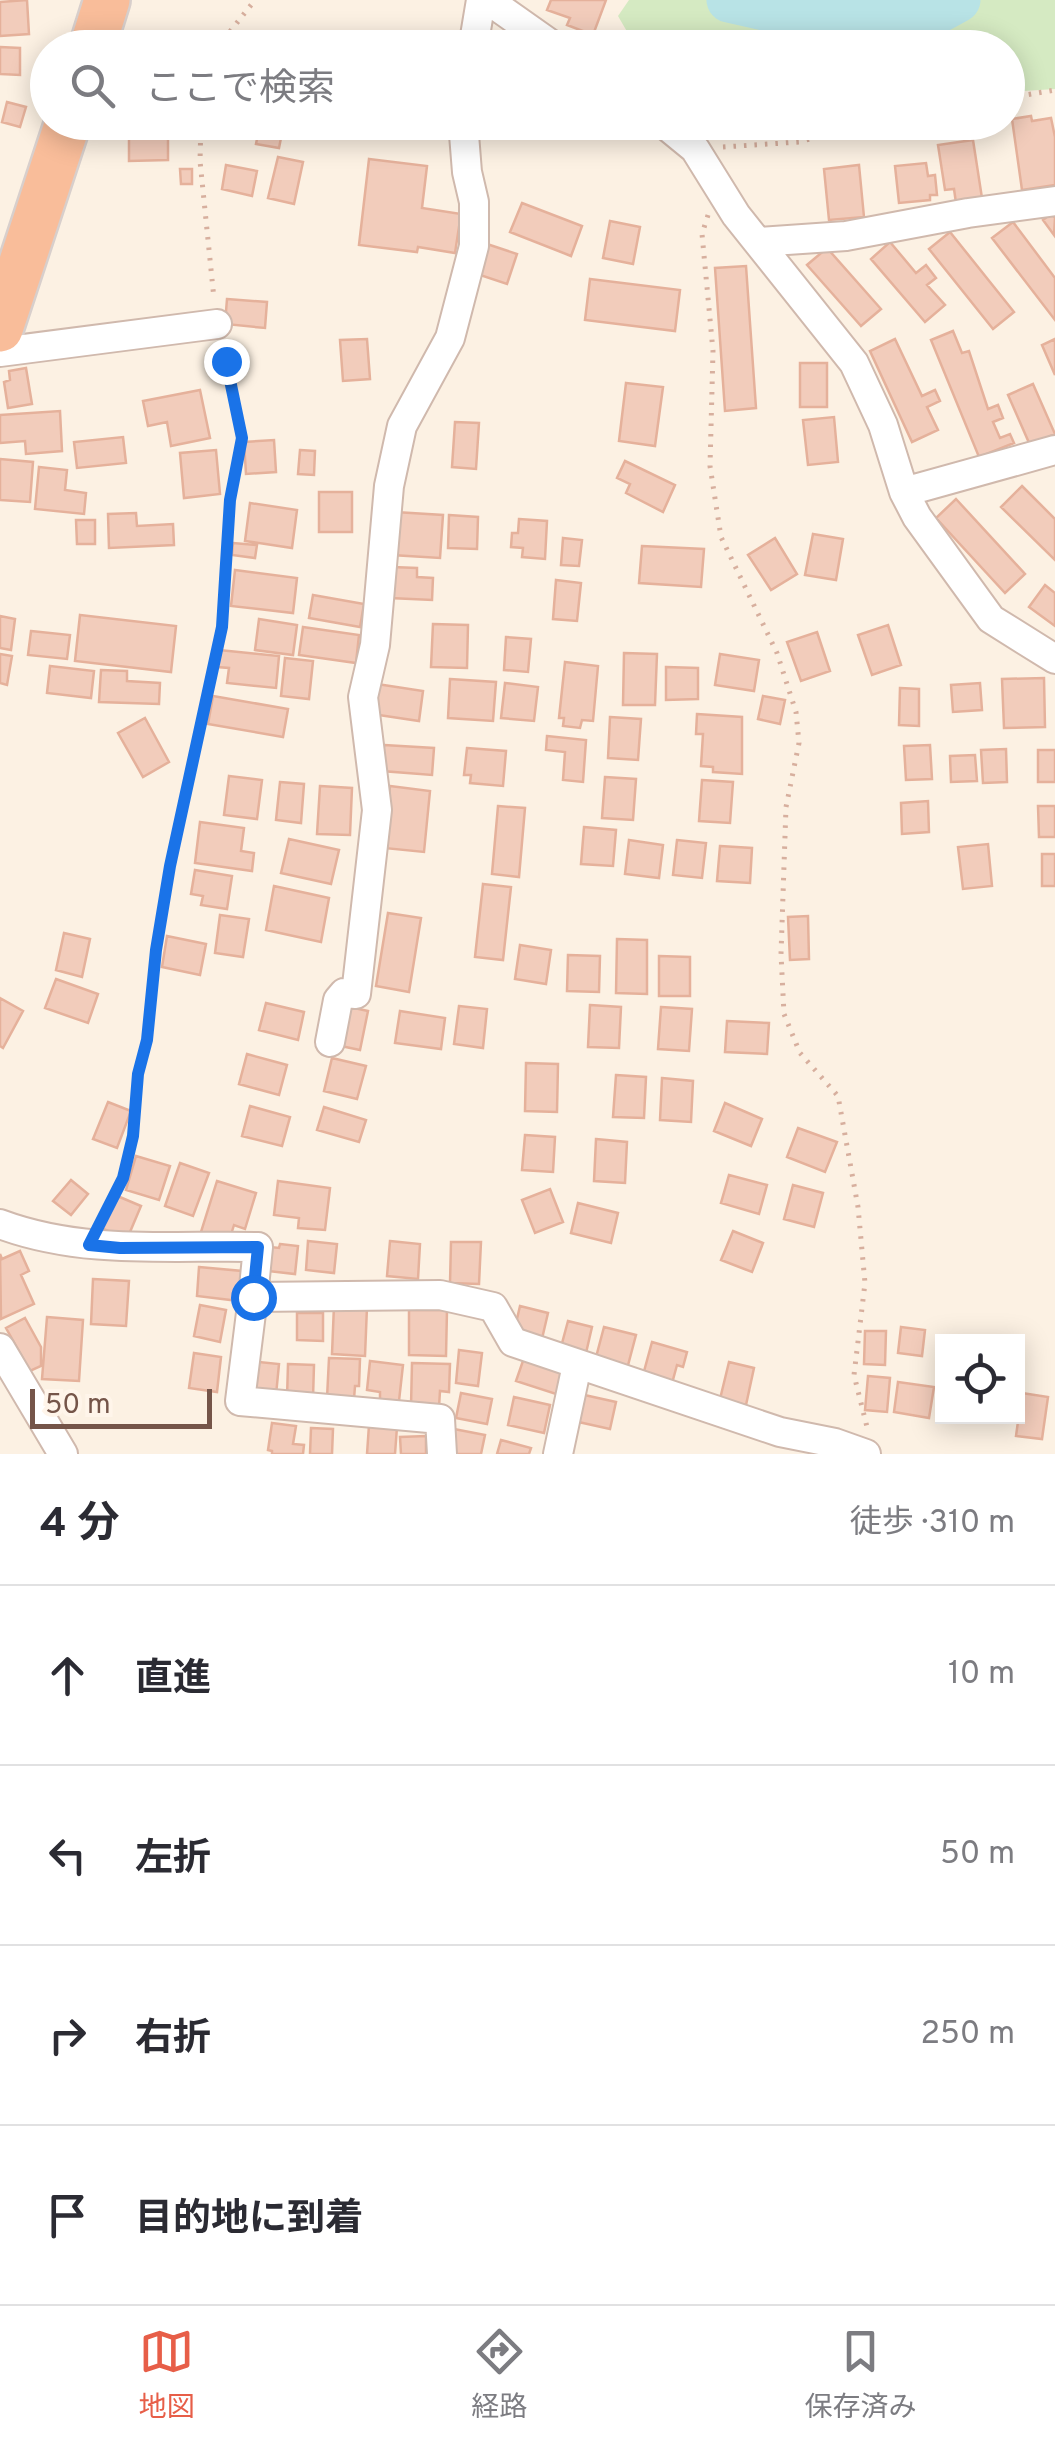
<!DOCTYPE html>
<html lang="ja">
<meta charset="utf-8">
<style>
body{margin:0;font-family:Overpass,"Noto Sans JP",sans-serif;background:#f2f2f3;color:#2b2b33}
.controls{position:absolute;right:30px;bottom:30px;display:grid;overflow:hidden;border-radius:0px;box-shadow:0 5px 25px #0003}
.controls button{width:90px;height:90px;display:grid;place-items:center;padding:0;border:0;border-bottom:2px solid #e1e1e2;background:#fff;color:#2b2b33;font:50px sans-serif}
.scale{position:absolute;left:30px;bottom:25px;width:182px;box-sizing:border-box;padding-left:10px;border:5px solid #755549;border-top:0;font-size:28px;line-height:35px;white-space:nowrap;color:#755549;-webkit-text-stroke:8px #fff5ea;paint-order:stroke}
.stop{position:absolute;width:30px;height:30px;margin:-22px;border:8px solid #1a73e8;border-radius:50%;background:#fff}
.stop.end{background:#1a73e8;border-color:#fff;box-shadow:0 2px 10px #0008}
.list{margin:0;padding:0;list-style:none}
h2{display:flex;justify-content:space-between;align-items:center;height:130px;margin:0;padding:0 40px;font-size:42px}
h2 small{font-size:32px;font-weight:400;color:#7c7c81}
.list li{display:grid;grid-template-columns:65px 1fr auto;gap:30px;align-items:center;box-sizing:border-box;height:180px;padding:0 40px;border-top:2px solid #e1e1e2}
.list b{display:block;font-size:38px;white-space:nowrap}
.list em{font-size:32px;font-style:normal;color:#7c7c81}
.icon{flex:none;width:55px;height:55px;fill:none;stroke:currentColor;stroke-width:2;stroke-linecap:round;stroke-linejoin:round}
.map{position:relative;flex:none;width:1055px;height:1454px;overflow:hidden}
.search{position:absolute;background:#fff;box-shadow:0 5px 25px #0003;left:30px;right:30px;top:30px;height:110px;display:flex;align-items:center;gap:25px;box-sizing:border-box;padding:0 35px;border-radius:55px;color:#7c7c81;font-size:38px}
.sheet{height:850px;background:#fff}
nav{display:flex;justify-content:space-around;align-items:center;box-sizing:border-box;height:140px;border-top:2px solid #e1e1e2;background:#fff;font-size:28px;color:#7c7c81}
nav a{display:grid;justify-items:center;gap:5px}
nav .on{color:#e75e48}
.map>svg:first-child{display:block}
.green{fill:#d5eac2}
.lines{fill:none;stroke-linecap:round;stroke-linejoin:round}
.river{stroke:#b8e3e6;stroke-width:45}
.building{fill:#f2ccbb;stroke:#e5b19b;stroke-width:2.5}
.minor-casing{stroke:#d0b9ad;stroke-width:32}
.trunk-casing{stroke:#d8cfcc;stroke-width:50}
.path{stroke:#d7af9e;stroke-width:5;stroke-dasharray:2.5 8;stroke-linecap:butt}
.minor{stroke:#fff;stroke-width:28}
.trunk{stroke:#f9bd9a;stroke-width:45}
.route{stroke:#1a73e8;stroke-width:12}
</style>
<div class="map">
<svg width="1055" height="1454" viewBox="0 0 1055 1454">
<rect width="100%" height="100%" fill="#fcf1e3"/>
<path class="green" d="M629,0H1055V89L1008,92V48L636,47L618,16Z"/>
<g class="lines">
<path class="river" d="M729,0L791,14L916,23L958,0"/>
</g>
<path class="building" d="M27,0L29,34L0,36V2Z
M551,0H606L593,35L567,25L570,18L547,10Z
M0,47L20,48V75L0,74Z
M7,102L26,107L20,127L2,122Z
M1031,116L1032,121L1051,118L1055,137V185L1022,190L1012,119Z
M259,129L282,133L279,148L256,144Z
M168,134V160L129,161V135Z
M973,140L982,198L956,203L954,189L945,190L938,145Z
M278,157L303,162L294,204L268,198Z
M369,159L427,166L422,208L461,214L455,253L418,247L417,252L359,245Z
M926,163L928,176L935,175L937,195H930V200L899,203L895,166Z
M226,165L257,171L252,196L222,189Z
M859,165L864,217L829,220L824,169Z
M180,169H192V184H181Z
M522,203L582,226L571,256L510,232Z
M1052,213L1055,218L1054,235L1043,220Z
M610,221L640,227L633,264L603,258Z
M1013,222L1055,278V320L992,238Z
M950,232L1014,312L993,329L929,249Z
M890,242L916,273L926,265L936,278L927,285L945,305L925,322L871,259Z
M484,243L517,254L507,284L474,273Z
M827,248L881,309L861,326L807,265Z
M746,266L756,408L725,411L715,268Z
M590,279L680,290L675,331L585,320Z
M227,299L267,302L265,328L225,324Z
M953,331L962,353L969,351L988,409L998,405L1003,418L993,422L1000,438L1010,434L1014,443L979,457L931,340Z
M367,339L370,379L343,381L340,340Z
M895,339L922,396L935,390L940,401L927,407L938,430L912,442L870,351Z
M1055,339V375L1042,345Z
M800,363H827V407H800Z
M26,368L32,404L8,408L4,382L10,380L9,371Z
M626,383L663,387L655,446L619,441Z
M1033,384L1055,434L1030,445L1008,395Z
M200,390L210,438L171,446L167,422L148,426L143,401Z
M60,411L62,451L26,454L25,441L0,443V415Z
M834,417L838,462L808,465L803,420Z
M455,422L479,423L476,469L452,467Z
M123,437L126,463L77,468L74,442Z
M274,440L276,472L246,474L244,442Z
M216,450L220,494L184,498L180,453Z
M300,450L315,451L314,475L298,474Z
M0,459L33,462L30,502L0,500Z
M625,461L675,485L663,512L626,493L630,484L617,478Z
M39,467L67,470L65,490L86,493L84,514L35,509Z
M1022,486L1055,519V560L1001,507Z
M319,492H352V532H319Z
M956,499L1025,574L1005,593L936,518Z
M250,503L297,510L292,548L245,541Z
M395,512L443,515L440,558L392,555Z
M136,513L137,526L173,524L174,545L109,548L108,514Z
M449,515L478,517L477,549L448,548Z
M519,519L547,521L545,559L522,557L523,548L511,547L512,533H518Z
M76,520H95V544H77Z
M813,534L843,539L836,580L805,575Z
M563,538L582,540L579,566L561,565Z
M775,538L797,574L771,590L748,555Z
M233,543L257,545L255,558L232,555Z
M642,546L704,549L701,587L639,583Z
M392,567L417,568V577L433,578L432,600L390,598Z
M235,570L297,578L293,613L231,606Z
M556,580L581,583L577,621L553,619Z
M1045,585L1055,593V626L1029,607Z
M313,595L364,604L360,627L309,618Z
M80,615L176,626L171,672L75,661Z
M0,616L15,619L11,650L0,648Z
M259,619L297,625L293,655L255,650Z
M433,624L468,625L467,668L431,667Z
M888,625L901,665L872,675L858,635Z
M303,627L359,635L356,663L299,655Z
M31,631L70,635L67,659L28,655Z
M817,632L830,671L801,681L787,642Z
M506,637L531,639L528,672L504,670Z
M219,650L279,656L276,688L227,683L229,668L217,667Z
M624,653L657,654L655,705H623Z
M0,654L12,656L7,685L0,683Z
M720,654L759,660L754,691L715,685Z
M285,658L313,661L309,699L281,696Z
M565,662L598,666L593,721L582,720L580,728L563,726L564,718H559Z
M50,666L94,671L91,698L47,693Z
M666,667L698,668V699L666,700Z
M101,670L127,671V681L160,683L159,704L99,702Z
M1044,678L1045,727L1004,728L1002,679Z
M450,679L496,682L493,721L448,718Z
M505,683L538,687L534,721L501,718Z
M980,683L982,710L953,712L951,685Z
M377,684L423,691L419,721L372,714Z
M900,688L919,689V726L899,725Z
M213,696L288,709L283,737L208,724Z
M763,696L785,700L780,724L758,719Z
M697,714L742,717V774L713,772V767L701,766L703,734H696Z
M610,717L641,719L638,760L608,758Z
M145,718L169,762L143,777L118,733Z
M547,736L586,740L583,782L563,780L565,752L546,750Z
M384,745L434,748L432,775L382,771Z
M930,745L932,779L906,780L904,746Z
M467,748L506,751L503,786L470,783L471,775H464Z
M1006,749L1007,782L983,783L981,750Z
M1038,750H1055V782H1038Z
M975,755L977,781L951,782L950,756Z
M229,776L262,780L257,819L224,815Z
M605,777L636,779L633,820L602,818Z
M702,780L733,782L730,823L699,821Z
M280,782L304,784L301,823L276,820Z
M320,786L352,788L350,835L317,834Z
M390,786L430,791L424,852L384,848Z
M928,801L929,832L902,834L901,803Z
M498,806L525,808L519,877L492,874Z
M1038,806H1055V837H1039Z
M200,822L244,828L241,851L254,853L252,871L195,863Z
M584,827L616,830L613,866L581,864Z
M289,839L339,850L331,884L281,873Z
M629,840L663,845L659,878L625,874Z
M677,840L706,843L702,878L673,875Z
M988,844L992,886L963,889L958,847Z
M720,846L752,848L750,883L717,881Z
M1042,854H1055V886H1042Z
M195,870L232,876L227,909L201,905L203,896L191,894Z
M483,884L511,887L503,960L475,957Z
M274,886L329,898L321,942L266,930Z
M388,913L421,918L409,992L376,986Z
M220,915L249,919L243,957L215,953Z
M808,916L809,959L790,960L788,917Z
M64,933L90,939L82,977L56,970Z
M167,936L206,944L200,975L162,967Z
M617,939L647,940V994L616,993Z
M520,945L551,950L546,984L515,979Z
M568,955L600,956L599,992L567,991Z
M659,956L690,957V996H659Z
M56,979L98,994L88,1023L45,1008Z
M0,998L23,1011L3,1048L0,1046Z
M266,1003L304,1012L298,1040L259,1030Z
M590,1005L621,1007L619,1048L588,1047Z
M345,1006L368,1011L360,1050L336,1045Z
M459,1006L487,1009L483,1048L454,1044Z
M661,1007L692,1009L689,1051L658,1049Z
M400,1011L445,1018L441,1049L395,1043Z
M727,1021L769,1023L767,1054L725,1052Z
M247,1054L287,1065L279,1095L239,1084Z
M332,1058L366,1066L357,1099L324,1091Z
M526,1063L558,1064L557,1112L525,1111Z
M616,1075L646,1077L644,1118L613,1117Z
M662,1078L693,1081L691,1122L660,1120Z
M108,1102L131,1111L117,1148L93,1139Z
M725,1103L762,1119L751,1146L714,1131Z
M250,1106L290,1117L282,1146L242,1136Z
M324,1107L366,1120L359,1142L317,1130Z
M798,1128L837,1142L825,1172L787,1157Z
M525,1135L555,1137L553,1172L522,1170Z
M596,1139L627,1142L625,1183L594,1181Z
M136,1156L170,1166L159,1200L126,1190Z
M180,1163L209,1173L193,1216L165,1206Z
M729,1175L767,1185L759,1214L721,1203Z
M71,1180L88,1194L71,1215L53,1201Z
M217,1181L256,1193L245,1229L234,1225L229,1241L201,1232Z
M278,1181L330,1188L325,1230L298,1228L299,1218L274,1215Z
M793,1185L823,1193L814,1227L784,1219Z
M550,1189L563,1222L535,1233L522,1200Z
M115,1195L141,1206L127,1239L101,1228Z
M578,1203L618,1213L611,1243L571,1233Z
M733,1231L763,1243L752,1272L721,1260Z
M308,1241L337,1244L334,1273L306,1270Z
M390,1241L420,1244L418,1279L387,1276Z
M451,1242H481L479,1284L450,1283Z
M280,1244L298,1246L295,1274L259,1270L261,1246L279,1248Z
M20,1251L29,1271L21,1275L34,1304L1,1319L0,1254L2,1259Z
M199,1267L242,1271L239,1301L197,1296Z
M93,1279L129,1281L126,1326L91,1324Z
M200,1305L226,1310L220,1342L194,1336Z
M334,1305L367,1307L365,1356L332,1354Z
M520,1306L548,1313L541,1343L513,1336Z
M409,1310H447L446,1356L409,1355Z
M297,1313H323V1341L297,1340Z
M47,1317L83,1320L79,1381L42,1379Z
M25,1318L41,1347V1366L30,1371L6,1328Z
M568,1321L592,1327L586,1353L561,1347Z
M604,1327L636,1335L627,1369L595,1361Z
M901,1327L925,1330L922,1356L898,1353Z
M865,1331H886L885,1365L864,1364Z
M652,1342L687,1352L683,1367L677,1365L671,1387L643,1375Z
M459,1350L482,1353L478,1386L456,1383Z
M194,1353L221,1357L217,1392L189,1388Z
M525,1355L565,1369L556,1394L516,1381Z
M329,1358L360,1359L359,1386H355L354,1399L327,1398Z
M248,1361L279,1364L276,1395L246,1392Z
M370,1361L403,1365L399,1401L380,1399V1392L367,1390Z
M729,1362L754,1368L746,1405L720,1399Z
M412,1363L450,1364L449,1392L440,1391L439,1407L411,1406Z
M288,1364L314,1365L313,1398H287Z
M868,1376L890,1378L887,1412L865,1410Z
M898,1382L934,1387L929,1418L894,1412Z
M461,1393L492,1399L487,1424L456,1418Z
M1022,1393L1048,1397L1042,1439L1016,1436Z
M580,1394L616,1402L610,1429L574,1421Z
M514,1397L550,1405L544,1433L508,1425Z
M272,1423L296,1426L293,1444L304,1445L303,1454H272V1451L268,1450Z
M369,1425L397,1427L395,1454H367Z
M311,1428L333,1429L332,1454H310Z
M454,1429L485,1435L481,1454H449Z
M426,1436V1454H401L400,1437Z
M501,1440L531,1448L529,1454H497Z"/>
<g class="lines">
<g class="minor-casing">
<path id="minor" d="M488,0L556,48
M473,48L481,0
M662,122L695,149L736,215L854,363L883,425L904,492L917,517L991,619L1055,659
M759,242L846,236L968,213L1055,201
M0,352L217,324
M904,492L1055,450
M330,1042L338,1000L344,993L356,994L377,810L363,697L375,645L389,486L402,426L450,338L474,246V202L467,172L463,122
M0,1224C83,1255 170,1245 258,1247L253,1297L440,1295L493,1307L513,1342L780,1432L835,1443L866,1454
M253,1297L240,1401L440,1419L442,1454
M0,1348L63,1454
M558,1454L577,1365"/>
</g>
<g class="trunk-casing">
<path id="trunk" d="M92,48L107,0
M0,329L68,122"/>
</g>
<path class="path" d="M217,48L255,0
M1008,98L1055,90
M201,122L200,161L214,299
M723,147L799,142L872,122
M708,215L702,234L713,351L710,466L721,537L777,653L796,712L799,743L786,807L781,954L784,1014L800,1053L838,1096L858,1207L865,1283L854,1375L867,1427
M102,1220L123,1178L133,1136L138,1074L147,1039L156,949L170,866L222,627L230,500L241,438L223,349"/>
<use href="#minor" class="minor"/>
<use href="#trunk" class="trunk"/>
</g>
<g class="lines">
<path class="route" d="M226,361L242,438L230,500L222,627L170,866L156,950L147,1040L138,1074L133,1136L123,1178L89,1245L120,1248L258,1247L253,1297"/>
</g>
</svg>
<div class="controls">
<button><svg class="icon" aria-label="locate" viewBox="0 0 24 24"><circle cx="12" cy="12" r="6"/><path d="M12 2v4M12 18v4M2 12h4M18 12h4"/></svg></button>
</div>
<div class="scale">50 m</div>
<div class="stop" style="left:253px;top:1297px"></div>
<div class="stop end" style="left:226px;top:361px"></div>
<div class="search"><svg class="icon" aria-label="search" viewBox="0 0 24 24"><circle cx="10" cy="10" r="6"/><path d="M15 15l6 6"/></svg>ここで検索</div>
</div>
<section class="sheet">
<h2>4 分<small>徒歩 · 310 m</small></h2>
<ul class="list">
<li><svg class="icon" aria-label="ahead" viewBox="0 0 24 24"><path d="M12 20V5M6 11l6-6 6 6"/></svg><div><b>直進</b></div><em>10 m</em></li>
<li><svg class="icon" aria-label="left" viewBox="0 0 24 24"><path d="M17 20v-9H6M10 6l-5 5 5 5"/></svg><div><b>左折</b></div><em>50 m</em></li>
<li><svg class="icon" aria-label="right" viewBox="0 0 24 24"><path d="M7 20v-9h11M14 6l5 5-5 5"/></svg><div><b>右折</b></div><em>250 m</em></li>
<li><svg class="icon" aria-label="arrive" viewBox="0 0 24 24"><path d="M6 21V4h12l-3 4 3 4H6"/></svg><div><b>目的地に到着</b></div></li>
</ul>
</section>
<nav>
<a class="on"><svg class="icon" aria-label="map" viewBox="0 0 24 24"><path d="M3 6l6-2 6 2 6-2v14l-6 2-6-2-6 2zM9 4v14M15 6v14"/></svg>地図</a>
<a><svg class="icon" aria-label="directions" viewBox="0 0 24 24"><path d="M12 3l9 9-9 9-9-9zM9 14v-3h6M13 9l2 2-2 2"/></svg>経路</a>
<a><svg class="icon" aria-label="saved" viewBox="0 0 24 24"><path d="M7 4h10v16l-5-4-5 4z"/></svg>保存済み</a>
</nav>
